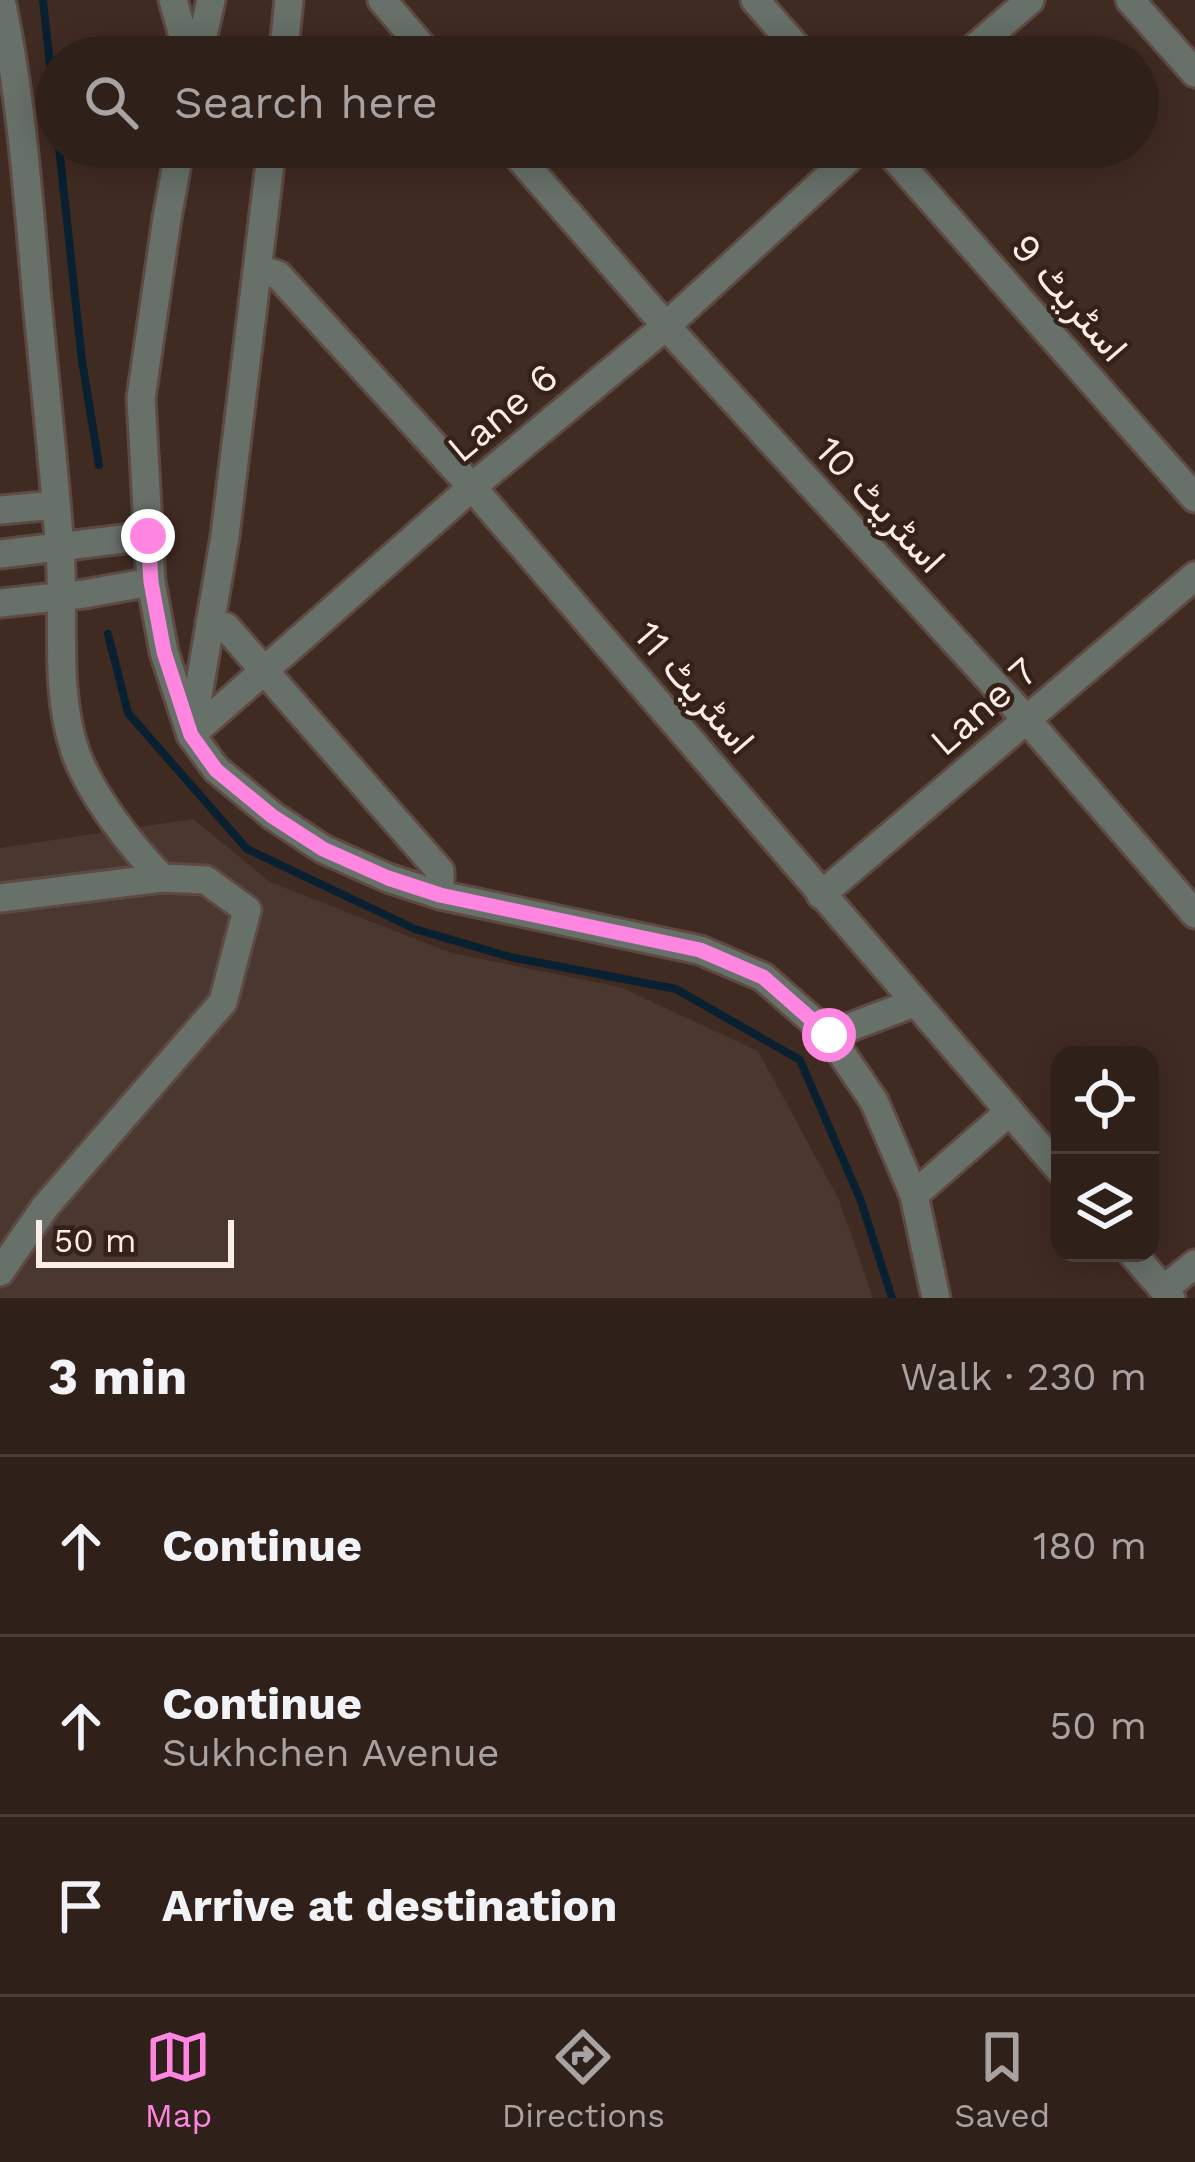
<!DOCTYPE html>
<meta charset="utf-8">
<style>
body{margin:0;font-family:"Work Sans",Vazirmatn,sans-serif;background:#3c2d27;color:#f1f3f6}
.controls{position:absolute;right:36px;bottom:36px;display:grid;overflow:hidden;border-radius:24px;box-shadow:0 6px 30px #0003}
.controls button{width:108px;height:108px;display:grid;place-items:center;padding:0;border:0;border-bottom:3px solid #4b3e39;background:#30201a;color:#f1f3f6;font:60px sans-serif}
.scale{position:absolute;left:36px;bottom:30px;width:198px;box-sizing:border-box;padding-left:12px;border:6px solid #faece6;border-top:0;font-size:33px;line-height:42px;white-space:nowrap;color:#faece6;-webkit-text-stroke:9px #362119;paint-order:stroke}
.stop{position:absolute;width:36px;height:36px;margin:-27px;border:9px solid #fe86e0;border-radius:50%;background:#fff}
.stop.end{background:#fe86e0;border-color:#fff;box-shadow:0 3px 12px #0008}
.list{margin:0;padding:0;list-style:none}
h2{display:flex;justify-content:space-between;align-items:center;height:156px;margin:0;padding:0 48px;font-size:51px}
h2 small{font-size:39px;font-weight:400;color:#a8a3a2}
.list li{display:grid;grid-template-columns:78px 1fr auto;gap:36px;align-items:center;box-sizing:border-box;height:180px;padding:0 48px;border-top:3px solid #4b3e39}
.list b{display:block;font-size:45px;white-space:nowrap}
.list p{margin:0;font-size:39px;white-space:nowrap;color:#a8a3a2}
.list em{font-size:39px;font-style:normal;color:#a8a3a2}
.icon{flex:none;width:66px;height:66px;fill:none;stroke:currentColor;stroke-width:2;stroke-linecap:round;stroke-linejoin:round}
.map{position:relative;flex:none;width:1195px;height:1298px;overflow:hidden}
.search{position:absolute;background:#30201a;box-shadow:0 6px 30px #0003;left:36px;right:36px;top:36px;height:132px;display:flex;align-items:center;gap:30px;box-sizing:border-box;padding:0 42px;border-radius:66px;color:#a8a3a2;font-size:45px}
.sheet{height:696px;background:#30201a}
nav{display:flex;justify-content:space-around;align-items:center;box-sizing:border-box;height:168px;border-top:3px solid #4b3e39;background:#30201a;font-size:33px;color:#a8a3a2}
nav a{display:grid;justify-items:center;gap:6px}
nav .on{color:#fe86e0}
.map>svg:first-child{display:block}
.commercial{fill:#4a3830}
.lines{fill:none;stroke-linecap:round;stroke-linejoin:round}
.stream{stroke:#08202f;stroke-width:8}
.minor-casing{stroke:#5e4a42;stroke-width:33}
.minor{stroke:#67716a;stroke-width:27}
.route{stroke:#fe86e0;stroke-width:15}
.labels{text-anchor:middle;stroke-width:9;stroke-linejoin:round;paint-order:stroke}
.street-label{font-size:39px;fill:#faece6;stroke:#362119}
</style>
<div class="map">
<svg width="1195" height="1298" viewBox="0 0 1195 1298">
<rect width="100%" height="100%" fill="#402b23"/>
<path class="commercial" d="M193,819L270,882L451,953L620,987L758,1051L839,1200L873,1298H0V848Z"/>
<g class="lines">
<path class="stream" d="M43,0L57,130
M59,147L82,361L99,465
M108,634L128,713L247,849L415,929L510,957L676,989L800,1060L861,1201L892,1298"/>
<g class="minor-casing">
<path id="minor" d="M1,0C21,95 28,193 36,289C44,377 54,464 60,552C65,617 54,689 75,751C90,794 131,846 162,878
M173,0L189,57
M382,0L431,57
M755,0L805,57
M1130,0L1195,73
M198,57L211,0
M283,57L289,0
M964,57L1030,0
M180,147L167,218L141,398L151,582L164,652L191,735L216,769L273,816L323,849L388,878L440,895L700,950L763,977L829,1035L874,1101L914,1195L936,1298
M510,147L666,326L1027,720L1195,914
M885,147L1195,498
M258,269L278,275L472,487L1060,1170
M0,510L56,505
M0,554L148,536
M0,603L84,594L151,582
M210,622L226,627L440,871V895
M192,731L225,536L272,147
M191,735L472,487L666,326L861,147
M821,895L1195,576
M0,898L162,878L206,880L247,910L223,1002L45,1207L0,1272
M829,1035L914,1003
M914,1195L1009,1112
M1132,1253L1171,1298
M1164,1289L1195,1264"/>
</g>
<use href="#minor" class="minor"/>
</g>
<g class="lines">
<path class="route" d="M148,536L151,582L164,652L191,735L216,770L272,816L323,849L388,878L440,895L700,950L763,977L829,1035"/>
</g>
<g class="labels">
<g class="street-label">
<text transform="translate(1070 297) rotate(49)" y="14">اسٹریٹ 9</text>
<text transform="translate(502 412) rotate(-40)" y="14">Lane 6</text>
<text transform="translate(881 504) rotate(47)" y="14">اسٹریٹ 10</text>
<text transform="translate(695 687) rotate(49)" y="14">اسٹریٹ 11</text>
<text transform="translate(983 706) rotate(-41)" y="14">Lane 7</text>
</g>
</g>
</svg>
<div class="controls">
<button><svg class="icon" aria-label="locate" viewBox="0 0 24 24"><circle cx="12" cy="12" r="6"/><path d="M12 2v4M12 18v4M2 12h4M18 12h4"/></svg></button>
<button><svg class="icon" aria-label="layers" viewBox="0 0 24 24"><path d="M12 4l9 5-9 5-9-5zM3 14l9 5 9-5"/></svg></button>
</div>
<div class="scale">50 m</div>
<div class="stop" style="left:829px;top:1035px"></div>
<div class="stop end" style="left:148px;top:536px"></div>
<div class="search"><svg class="icon" aria-label="search" viewBox="0 0 24 24"><circle cx="10" cy="10" r="6"/><path d="M15 15l6 6"/></svg>Search here</div>
</div>
<section class="sheet">
<h2>3 min<small>Walk · 230 m</small></h2>
<ul class="list">
<li><svg class="icon" aria-label="ahead" viewBox="0 0 24 24"><path d="M12 20V5M6 11l6-6 6 6"/></svg><div><b>Continue</b></div><em>180 m</em></li>
<li><svg class="icon" aria-label="ahead" viewBox="0 0 24 24"><path d="M12 20V5M6 11l6-6 6 6"/></svg><div><b>Continue</b><p>Sukhchen Avenue</p></div><em>50 m</em></li>
<li><svg class="icon" aria-label="arrive" viewBox="0 0 24 24"><path d="M6 21V4h12l-3 4 3 4H6"/></svg><div><b>Arrive at destination</b></div></li>
</ul>
</section>
<nav>
<a class="on"><svg class="icon" aria-label="map" viewBox="0 0 24 24"><path d="M3 6l6-2 6 2 6-2v14l-6 2-6-2-6 2zM9 4v14M15 6v14"/></svg>Map</a>
<a><svg class="icon" aria-label="directions" viewBox="0 0 24 24"><path d="M12 3l9 9-9 9-9-9zM9 14v-3h6M13 9l2 2-2 2"/></svg>Directions</a>
<a><svg class="icon" aria-label="saved" viewBox="0 0 24 24"><path d="M7 4h10v16l-5-4-5 4z"/></svg>Saved</a>
</nav>
